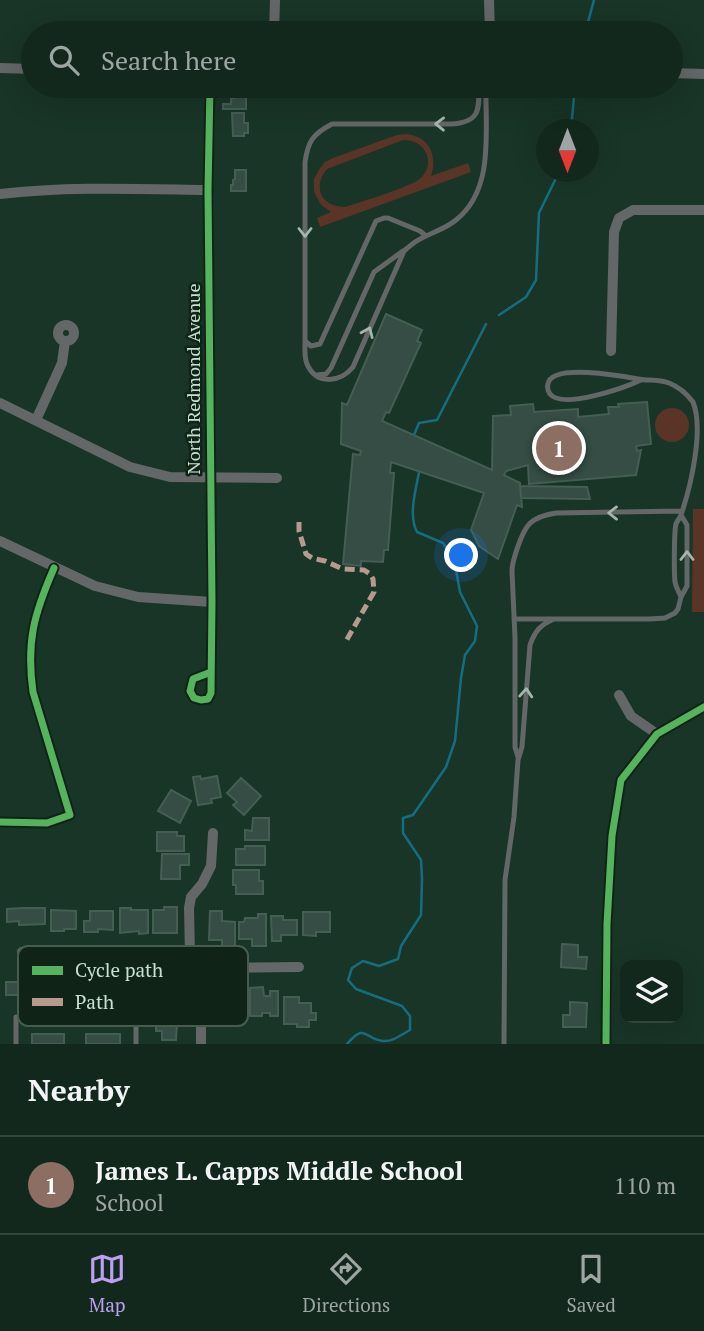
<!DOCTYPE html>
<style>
body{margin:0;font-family:"PT Serif",serif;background:#20342a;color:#f1f3f6}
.controls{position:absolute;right:21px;bottom:21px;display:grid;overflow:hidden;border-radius:14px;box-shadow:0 7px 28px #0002}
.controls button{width:63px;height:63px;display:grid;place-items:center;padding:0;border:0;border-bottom:2px solid #32443b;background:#13281d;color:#f1f3f6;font:35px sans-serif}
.compass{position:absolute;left:536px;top:119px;width:63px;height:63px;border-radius:50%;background:#13281d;box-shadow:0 7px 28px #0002;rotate:180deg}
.you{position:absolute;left:462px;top:556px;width:24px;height:24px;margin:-18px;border:5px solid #fff;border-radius:50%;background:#1a73e8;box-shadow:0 0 0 10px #1a73e833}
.badge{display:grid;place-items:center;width:46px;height:46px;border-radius:50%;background:#bca0f2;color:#fff;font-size:23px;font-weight:700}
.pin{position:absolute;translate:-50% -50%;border:4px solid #fff;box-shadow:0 2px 7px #0006}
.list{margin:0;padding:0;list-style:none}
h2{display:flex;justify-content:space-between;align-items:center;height:91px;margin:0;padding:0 28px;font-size:30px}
h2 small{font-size:23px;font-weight:400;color:#9da6a4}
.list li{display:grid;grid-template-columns:46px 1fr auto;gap:21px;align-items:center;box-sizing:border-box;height:98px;padding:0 28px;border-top:2px solid #32443b}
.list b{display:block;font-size:26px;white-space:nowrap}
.list p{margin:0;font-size:23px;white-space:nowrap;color:#9da6a4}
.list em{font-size:23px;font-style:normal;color:#9da6a4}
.icon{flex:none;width:38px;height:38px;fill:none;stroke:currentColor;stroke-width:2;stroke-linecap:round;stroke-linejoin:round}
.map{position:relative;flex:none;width:704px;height:1044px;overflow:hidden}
.search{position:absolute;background:#13281d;box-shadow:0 7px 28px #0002;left:21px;right:21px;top:21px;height:77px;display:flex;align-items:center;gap:18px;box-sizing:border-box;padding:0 24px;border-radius:38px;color:#9da6a4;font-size:26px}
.sheet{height:189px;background:#13281d}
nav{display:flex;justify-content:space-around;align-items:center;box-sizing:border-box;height:98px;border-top:2px solid #32443b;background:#13281d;font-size:19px;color:#9da6a4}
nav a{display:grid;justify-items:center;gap:4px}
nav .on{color:#bca0f2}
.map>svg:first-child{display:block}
.green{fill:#5a3427;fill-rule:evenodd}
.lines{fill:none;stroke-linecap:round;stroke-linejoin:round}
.stream{stroke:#166d7e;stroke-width:2.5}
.building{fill:#354d44;stroke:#445e54;stroke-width:2}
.service{stroke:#636767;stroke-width:5}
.minor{stroke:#636767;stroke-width:10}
.quiet{stroke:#b69a8f;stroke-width:5;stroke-dasharray:10 5;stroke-linecap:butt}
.cycleway-casing{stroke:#0f2417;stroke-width:11}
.cycleway{stroke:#56b35d;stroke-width:7}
.oneway{stroke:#a4b6ab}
.labels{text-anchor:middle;stroke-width:5;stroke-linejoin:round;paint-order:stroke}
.street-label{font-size:18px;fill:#c7e1d0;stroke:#0f2417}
.key{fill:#0f2417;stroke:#465d4e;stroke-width:2}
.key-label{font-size:19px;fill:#c7e1d0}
</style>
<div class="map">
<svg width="704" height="1044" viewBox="0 0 704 1044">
<rect width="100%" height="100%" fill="#193527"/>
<path class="green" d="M406,134C429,136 438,155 431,176L468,163L471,172L320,227L317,218L331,212L321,205L314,192V179L320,168L325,162L333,158L397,135ZM403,140C413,140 421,143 426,153C430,161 428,171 421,178C413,186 358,203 345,207C321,207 312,187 327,169Z
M655 425a17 17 0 1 1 34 0a17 17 0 1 1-34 0Z
M693,509H704V612H692Z"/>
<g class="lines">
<path class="stream" d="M585,33L594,0
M571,130L575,86
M499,315L526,297L536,280L539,213L559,172
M414,435L419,423L437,420L486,324
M347,1044C366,1022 364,1039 383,1041C393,1042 402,1034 410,1030V1016L402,1006L356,989L348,980L352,968L363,961L379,966L398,959L401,946L421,915L422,879L421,860L403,833V818L413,815L446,767L455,741L461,678L465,655L475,641L477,626L460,592L454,559L443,543L417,532C408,515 416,490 419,472"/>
</g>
<path class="building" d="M234,88H246V109H223V104H231V98H234Z
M232,113H244V123H248V133H244V136H233Z
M235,170H246V191H231V185H233V180L235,179Z
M386,314L422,330L417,341L421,343L389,413L386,412L382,421L492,470L493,416L511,415L510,406L533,404L534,412L578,409V417L609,414L608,407H619L618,404L647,402L651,444L636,446L637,451L641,450L636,475L529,484L528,465L506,471L504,475L520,483L522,507L517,505L498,559L479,546L471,530L484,493L391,462L390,473H394L388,550H384L383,562L361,561V566L343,564L353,454L360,455L361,451L341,444L342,403L347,405Z
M520,486L587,487L590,499L521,498Z
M200,776L201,779L217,776L221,797L211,799L212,803L198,805L193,777Z
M241,778L261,796L244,815L233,805L237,802L227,793Z
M171,790L191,801L180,823L158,811Z
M253,818H269V840H245V830L252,831Z
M157,832H177V836H184V851H157Z
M245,846H265V865H236V849H245Z
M162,854H189V865H180V879H161Z
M233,870H259V881H263V894H236V885H233Z
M164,907H177V933H153V910H164Z
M24,908H45V924L19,925V921L7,922V909Z
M120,908H131V910H148V933L139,934V931L120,933Z
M51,910L76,911V929H64V931H51Z
M90,911H113V930L98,929V932H84V921H90Z
M210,911H222V921L235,922V946H222V940H209Z
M303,912H330V932H316V936L303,935Z
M258,914H266V946H252V939H239V922H244L245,918H258Z
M271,916H283V920H297V935H281V941H272Z
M562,944L578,945V957H587L586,969L561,967Z
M19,979H45V995H39V999H19V995H6V982H19Z
M263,987L264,996H270V991H278V1016H270V1013H262V1016H250V988Z
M284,997H299V1003H311V1013H316V1020H309V1027H297V1024H284Z
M570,1002L587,1003L586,1027H563V1015H570Z
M161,1010H182V1024H177L176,1040H162V1031H156V1024H161Z
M32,1034H64V1044H32Z
M86,1034H120V1044H86Z"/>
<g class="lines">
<path class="service" d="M479,86C479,110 480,122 452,124H332C313,134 308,141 305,162V341C305,349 304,357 307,364C316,385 340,383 353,367L404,251C410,246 415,241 422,238C433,232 445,229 456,220C495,189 485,131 486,86
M305,341L311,346L320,344L376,221L384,218H388L420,231L426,236
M317,375L326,374L331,368L374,272L403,251
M641,380C626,387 563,410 550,394C548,391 547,387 548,384C551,363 622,376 638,379C648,381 658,379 669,383C679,387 687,394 693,402C704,429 691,486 681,515C680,518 677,521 676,524C674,531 674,573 675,582C676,588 679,592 681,597
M514,619H650L665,618L675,613L678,609L681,597L687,586V525L681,515
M518,757L515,747V638L512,571C512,563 515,556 517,549C525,525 530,517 556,513L681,511
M16,1044V1017L136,1019V1044
M504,1044L505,880L514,817L518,760L522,747L530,645C535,631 540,625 554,619"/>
<path class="minor" d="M489,0L490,33
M274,33L275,0
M0,68L33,69
M671,73L704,74
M210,86L208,190L212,602L211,693L208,699L201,700L194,698L190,691L193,679L211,672
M0,194C69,186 139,189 208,190
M58 333a8 8 0 1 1 16 0a8 8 0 1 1-16 0Z
M611,351L614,232L619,218L633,210H704
M0,403L130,467L170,477L277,478
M36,420L62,363L65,341
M0,541L95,586L138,597L212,602
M619,695L631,716L657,734
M0,822L47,823L70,815L33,692C26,642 34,614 54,568
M22,952H175L190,956L201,968
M190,956L189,908L191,897L202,884L211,866L213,833
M201,968L299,967
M201,968V1044
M606,1044L607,924L612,836L621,780L657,734L704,707"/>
<path class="quiet" d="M299,522V531L306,554L312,558L325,561L343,569L364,570L370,574L373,579L374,592L346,641"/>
<g class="cycleway-casing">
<path id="cycleway" d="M210,86L208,190L212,602L211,693L208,699L201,700L194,698L190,691L193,679L211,672
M0,822L47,823L70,815L33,692C26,642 34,614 54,568
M606,1044L607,924L612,836L621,780L657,734L704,707"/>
</g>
<use href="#cycleway" class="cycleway"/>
</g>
<defs><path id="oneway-chevron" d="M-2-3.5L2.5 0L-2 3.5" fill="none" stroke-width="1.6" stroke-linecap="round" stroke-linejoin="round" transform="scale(1.75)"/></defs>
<g class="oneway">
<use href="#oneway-chevron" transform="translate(440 124) rotate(-179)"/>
<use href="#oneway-chevron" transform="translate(305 232) rotate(90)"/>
<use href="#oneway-chevron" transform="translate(368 332) rotate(-66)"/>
<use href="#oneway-chevron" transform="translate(613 513) rotate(-180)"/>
<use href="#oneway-chevron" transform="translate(687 556) rotate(-90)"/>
<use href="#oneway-chevron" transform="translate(526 693) rotate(-86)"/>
</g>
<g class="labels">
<g class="street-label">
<text transform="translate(194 379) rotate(-90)" y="6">North Redmond Avenue</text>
</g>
</g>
<rect x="18" y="946" width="230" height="80" rx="10" class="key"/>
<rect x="32" y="966" width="31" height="9" fill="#56b35d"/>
<rect x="32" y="998" width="31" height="8" fill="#b69a8f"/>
<g class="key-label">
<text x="75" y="977">Cycle path</text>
<text x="75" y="1009">Path</text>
</g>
</svg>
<div class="controls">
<button><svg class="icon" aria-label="layers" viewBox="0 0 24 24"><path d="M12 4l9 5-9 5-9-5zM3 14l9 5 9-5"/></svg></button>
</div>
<svg class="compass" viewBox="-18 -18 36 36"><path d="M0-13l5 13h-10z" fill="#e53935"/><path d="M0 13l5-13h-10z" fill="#9da6a4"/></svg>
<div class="you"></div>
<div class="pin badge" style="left:559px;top:448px;background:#8d6e63">1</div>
<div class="search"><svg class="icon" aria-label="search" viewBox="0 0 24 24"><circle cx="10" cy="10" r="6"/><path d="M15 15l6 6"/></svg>Search here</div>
</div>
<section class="sheet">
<h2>Nearby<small></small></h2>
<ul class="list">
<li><span class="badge" style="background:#8d6e63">1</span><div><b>James L. Capps Middle School</b><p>School</p></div><em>110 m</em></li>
</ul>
</section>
<nav>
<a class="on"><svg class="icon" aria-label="map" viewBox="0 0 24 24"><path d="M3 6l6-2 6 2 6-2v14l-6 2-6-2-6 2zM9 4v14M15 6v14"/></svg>Map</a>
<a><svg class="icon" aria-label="directions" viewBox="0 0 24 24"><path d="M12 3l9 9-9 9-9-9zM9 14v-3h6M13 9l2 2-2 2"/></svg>Directions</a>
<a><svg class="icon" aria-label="saved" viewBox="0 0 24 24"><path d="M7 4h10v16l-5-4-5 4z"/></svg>Saved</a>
</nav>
